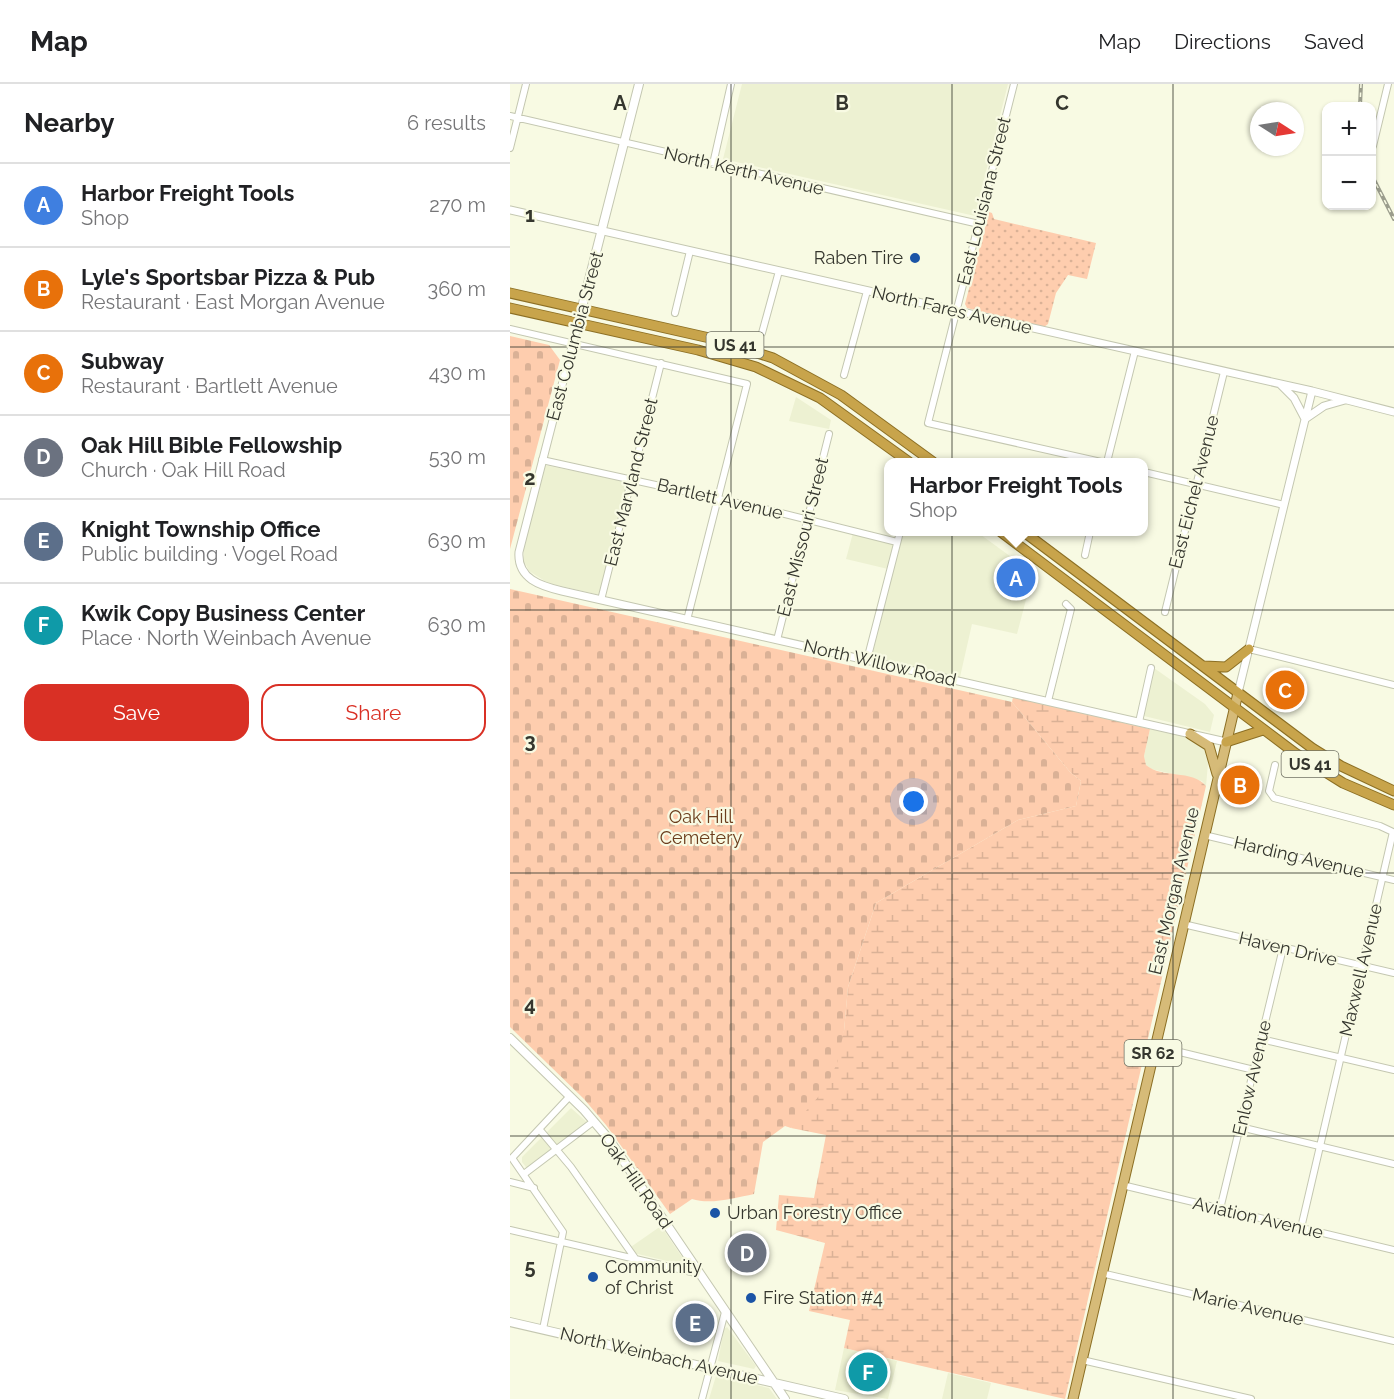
<!DOCTYPE html>
<meta charset="utf-8">
<style>
body{margin:0;font-family:Raleway,sans-serif;background:#f6f6f6;color:#202124}
.controls{position:absolute;right:18px;top:18px;display:grid;overflow:hidden;border-radius:12px;box-shadow:0 2px 4px #0004}
.controls button{width:54px;height:54px;display:grid;place-items:center;padding:0;border:0;border-bottom:2px solid #e0e0e0;background:#fff;color:#202124;font:30px sans-serif}
.compass{position:absolute;left:740px;top:18px;width:54px;height:54px;border-radius:50%;background:#fff;box-shadow:0 2px 4px #0004;rotate:102deg}
.you{position:absolute;left:404px;top:718px;width:21px;height:21px;margin:-15px;border:4px solid #fff;border-radius:50%;background:#1a73e8;box-shadow:0 0 0 9px #1a73e833}
.badge{display:grid;place-items:center;width:39px;height:39px;border-radius:50%;background:#d93025;color:#fff;font-size:20px;font-weight:700}
.pin{position:absolute;translate:-50% -50%;border:3px solid #fff;box-shadow:0 2px 6px #0006}
.popup{position:absolute;left:374px;top:374px;width:264px;height:78px;box-sizing:border-box;display:grid;place-content:center;border-radius:12px;background:#fff;filter:drop-shadow(0 2px 4px #0005);font-size:20px;white-space:nowrap;color:#757577}
.popup b{font-size:22px;color:#202124}
.popup::after{content:'';position:absolute;left:50%;top:100%;margin-left:-12px;border:12px solid transparent;border-top-color:#fff}
.list{margin:0;padding:0;list-style:none}
h2{display:flex;justify-content:space-between;align-items:center;height:78px;margin:0;padding:0 24px;font-size:26px}
h2 small{font-size:20px;font-weight:400;color:#757577}
.list li{display:grid;grid-template-columns:39px 1fr auto;gap:18px;align-items:center;box-sizing:border-box;height:84px;padding:0 24px;border-top:2px solid #e0e0e0}
.list b{display:block;font-size:22px;white-space:nowrap}
.list p{margin:0;font-size:20px;white-space:nowrap;color:#757577}
.list em{font-size:20px;font-style:normal;color:#757577}
.actions{display:flex;gap:12px;padding:18px 24px}
.actions a{flex:1;padding:14px 0;border:2px solid #d93025;border-radius:18px;text-align:center;font-size:21px;color:#d93025}
.actions .main{background:#d93025;color:#fff}
.map{position:relative;flex:none;width:884px;height:1315px;overflow:hidden}
header{display:flex;align-items:center;gap:36px;box-sizing:border-box;height:84px;padding:0 30px;background:#fff;border-bottom:2px solid #e0e0e0}
header strong{font-size:28px}
nav{display:flex;gap:33px;margin-inline-start:auto;font-size:21px}
main{display:flex}
aside{flex:1;background:#fff}
.map>svg:first-child{display:block}
.built{fill:#edf1d2}
.grass{fill:url(#grass-dots)}
.wetland{fill:url(#wetland-marsh)}
.cemetery{fill:url(#cemetery-stones)}
.lines{fill:none;stroke-linecap:round;stroke-linejoin:round}
.minor-casing{stroke:#c4c7b1;stroke-width:8}
.tertiary-casing{stroke:#c4c7b1;stroke-width:9}
.secondary-casing{stroke:#c4c7b1;stroke-width:10}
.primary-casing{stroke:#8c6f24;stroke-width:11}
.trunk-casing{stroke:#8c6f24;stroke-width:11}
.minor{stroke:#fff;stroke-width:6}
.tertiary{stroke:#fff;stroke-width:7}
.secondary{stroke:#fff;stroke-width:8}
.primary{stroke:#d6bb78;stroke-width:9}
.trunk{stroke:#c8a44b;stroke-width:9}
.rail-casing{stroke:#9b9d8d;stroke-width:4}
.rail{stroke:#f8fae3;stroke-width:1.5;stroke-dasharray:4.5;stroke-linecap:butt}
.grid{fill:none;stroke:#35362e;stroke-width:1.5;stroke-opacity:0.55}
.poi-dot{fill:#1b54a6;stroke:#f8fae3;stroke-width:2}
.labels{text-anchor:middle;stroke-width:4.5;stroke-linejoin:round;paint-order:stroke}
.shield{fill:#f8fae3;stroke:#707164;stroke-width:1.5}
.shield-label{font-size:16px;font-weight:bold;fill:#35362e}
.street-label{font-size:18px;fill:#35362e;stroke:#f8fae3}
.poi-label{font-size:18px;fill:#35362e;stroke:#f8fae3;text-anchor:start}
.park-label{font-size:18px;fill:#6b3d1c;stroke:#f8fae3}
.grid-label{font-size:20px;text-anchor:middle;font-weight:bold;fill:#35362e;stroke:#f8fae3;stroke-width:4.5;stroke-linejoin:round;paint-order:stroke}
</style>
<header>
<strong>Map</strong>
<nav><a>Map</a><a>Directions</a><a>Saved</a></nav>
</header>
<main>
<aside>
<h2>Nearby<small>6 results</small></h2>
<ul class="list">
<li><span class="badge" style="background:#3f7fe0">A</span><div><b>Harbor Freight Tools</b><p>Shop</p></div><em>270 m</em></li>
<li><span class="badge" style="background:#e8710a">B</span><div><b>Lyle's Sportsbar Pizza &amp; Pub</b><p>Restaurant · East Morgan Avenue</p></div><em>360 m</em></li>
<li><span class="badge" style="background:#e8710a">C</span><div><b>Subway</b><p>Restaurant · Bartlett Avenue</p></div><em>430 m</em></li>
<li><span class="badge" style="background:#6b7280">D</span><div><b>Oak Hill Bible Fellowship</b><p>Church · Oak Hill Road</p></div><em>530 m</em></li>
<li><span class="badge" style="background:#5c6f8a">E</span><div><b>Knight Township Office</b><p>Public building · Vogel Road</p></div><em>630 m</em></li>
<li><span class="badge" style="background:#0f9aa8">F</span><div><b>Kwik Copy Business Center</b><p>Place · North Weinbach Avenue</p></div><em>630 m</em></li>
</ul>
<div class="actions"><a class="main">Save</a><a>Share</a></div>
</aside>
<div class="map">
<svg width="884" height="1315" viewBox="0 0 884 1315">
<defs>
<pattern id="grass-dots" width="8" height="8" patternUnits="userSpaceOnUse" patternTransform="scale(1.5)"><rect width="8" height="8" fill="#fecdae"/><path d="M2 2h.1M6 6h.1" fill="none" stroke="#dab196" stroke-width="1.8" stroke-linecap="round"/></pattern>
<pattern id="wetland-marsh" width="20" height="14" patternUnits="userSpaceOnUse" patternTransform="scale(1.5)"><rect width="20" height="14" fill="#fecdae"/><path d="M1 5h8M5 5V1M11 12h8M15 12V8" fill="none" stroke="#dab196"/></pattern>
<pattern id="cemetery-stones" width="16" height="16" patternUnits="userSpaceOnUse" patternTransform="scale(1.5)"><rect width="16" height="16" fill="#fecdae"/><path d="M2 7V4a2 2 0 0 1 4 0v3zM10 15v-3a2 2 0 0 1 4 0v3z" fill="#dab196"/></pattern>
</defs>
<rect width="100%" height="100%" fill="#f8fae3"/>
<path class="built" d="M232,0H498L465,132L213,75Z
M286,313L321,336L319,345L279,337Z
M34,381L118,398L90,511L38,499L19,487L14,477V464Z
M393,448H467L523,489L507,550L462,540L450,593L367,574L363,568Z
M343,449L385,459L378,485L336,475Z
M644,584L695,620L704,631L700,648L634,632Z
M640,645L685,655L699,668L696,702L692,697L641,685L636,681L634,672Z
M61,1024L79,1040L19,1087L12,1078V1073Z
M151,1142L174,1176V1181L115,1167Z
M217,1243L246,1282L244,1285L208,1277L214,1245Z
M334,1264L387,1277L378,1315L325,1306Z
M438,1289L481,1299L477,1315H432Z
M206,1292L259,1304L267,1315H199Z"/>
<path class="grass" d="M479,128L482,129L484,135L586,159L577,195L558,191L546,209L538,240L534,243L457,224L455,220Z"/>
<path class="wetland" d="M503,613L640,645L634,672L636,681C652,695 682,685 696,702L555,1315L334,1264L340,1236L299,1227L315,1159L266,1146L269,1111L304,1114L316,1051L281,1044L334,947L338,903L366,819L508,736L566,722L571,697L560,688L502,618Z"/>
<path class="cemetery" d="M0,252L39,261L50,276L0,465Z
M0,505L502,618L560,688L571,697L566,722L508,736L366,819L338,903L334,947L327,979L316,1004L281,1044L275,1042L253,1058L244,1110C225,1114 200,1121 182,1115L160,1130L96,1041L74,1015L0,943Z"/>
<g class="lines">
<g class="minor-casing">
<path id="minor" d="M504,0L418,339L591,378
M0,32L469,140
M863,62L878,0
M0,64L16,0
M203,80L221,0
M165,229L180,167
M0,245L237,300L177,536
M252,249L269,187
M334,291L357,207
M32,376L255,425L387,458
M597,378L625,267
M634,388L774,421
M575,471L580,448
M91,516L151,279
M655,528L714,288
M267,556L319,350
M739,565L884,601
M357,576L390,448
M538,617L561,525L556,520
M629,638L641,584
M765,681L759,707L764,714L870,742L883,748L791,1144
M694,751L884,796
M673,840L884,889
M751,955L884,986
M645,962L744,986
M730,1043L884,1080
M30,1046L61,1083L127,1177
M14,1090L84,1037
M0,1098L24,1104
M612,1101L884,1166
M710,1125L773,864
M0,1146L190,1190
M591,1189L884,1257
M33,1245L53,1148L2,1074L60,1012
M572,1276L741,1315
M192,1315L215,1228"/>
</g>
<g class="tertiary-casing">
<path id="tertiary" d="M0,126L802,307L884,328
M68,239L9,468C7,495 31,502 52,507L716,658
M770,300L784,314L795,335L814,322L835,316
M728,609L802,307"/>
</g>
<g class="secondary-casing">
<path id="secondary" d="M68,239L129,0
M0,954L74,1026L98,1054L275,1315
M0,1238L334,1315"/>
</g>
<g class="primary-casing">
<path id="primary" d="M680,650L699,662L707,690
M563,1315L728,609"/>
</g>
<g class="trunk-casing">
<path id="trunk" d="M0,209L204,255L263,274L331,311L423,378
M0,224L188,266L246,283L310,314L399,378
M491,448L785,669L833,699L884,721
M514,448L802,664L831,682L884,707
M694,582L716,583L739,565
M716,658L753,646"/>
</g>
<use href="#minor" class="minor"/>
<use href="#tertiary" class="tertiary"/>
<use href="#secondary" class="secondary"/>
<use href="#primary" class="primary"/>
<use href="#trunk" class="trunk"/>
<g class="rail-casing">
<path id="rail" d="M850,22L851,0
M862,92L884,135"/>
</g>
<use href="#rail" class="rail"/>
</g>
<path class="grid" d="M221,0V1315M442,0V1315M663,0V1315M0,263H884M0,526H884M0,789H884M0,1052H884"/>
<g class="poi-dot">
<circle cx="405" cy="174" r="6"/>
<circle cx="205" cy="1129" r="6"/>
<circle cx="83" cy="1193" r="6"/>
<circle cx="241" cy="1214" r="6"/>
</g>
<g class="labels">
<g class="shield">
<rect x="196.5" y="248" width="57" height="26" rx="4.5"/>
<rect x="771.5" y="667" width="57" height="26" rx="4.5"/>
<rect x="614.5" y="956" width="57" height="26" rx="4.5"/>
</g>
<g class="shield-label">
<text x="225" y="267">US 41</text>
<text x="800" y="686">US 41</text>
<text x="643" y="975">SR 62</text>
</g>
<g class="street-label">
<text transform="translate(234 87) rotate(13)" y="6">North Kerth Avenue</text>
<text transform="translate(474 117) rotate(-76)" y="6">East Louisiana Street</text>
<text transform="translate(442 226) rotate(13)" y="6">North Fares Avenue</text>
<text transform="translate(65 252) rotate(-75)" y="6">East Columbia Street</text>
<text transform="translate(121 398) rotate(-76)" y="6">East Maryland Street</text>
<text transform="translate(684 408) rotate(-76)" y="6">East Eichel Avenue</text>
<text transform="translate(210 415) rotate(13)" y="6">Bartlett Avenue</text>
<text transform="translate(293 453) rotate(-76)" y="6">East Missouri Street</text>
<text transform="translate(370 579) rotate(13)" y="6">North Willow Road</text>
<text transform="translate(789 773) rotate(13)" y="6">Harding Avenue</text>
<text transform="translate(664 807) rotate(-77)" y="6">East Morgan Avenue</text>
<text transform="translate(778 865) rotate(13)" y="6">Haven Drive</text>
<text transform="translate(851 886) rotate(-77)" y="6">Maxwell Avenue</text>
<text transform="translate(742 994) rotate(-77)" y="6">Enlow Avenue</text>
<text transform="translate(126 1097) rotate(55)" y="6">Oak Hill Road</text>
<text transform="translate(748 1134) rotate(13)" y="6">Aviation Avenue</text>
<text transform="translate(738 1223) rotate(13)" y="6">Marie Avenue</text>
<text transform="translate(149 1272) rotate(13)" y="6">North Weinbach Avenue</text>
</g>
<g class="poi-label">
<text x="393" y="180" text-anchor="end">Raben Tire</text>
<text x="217" y="1135">Urban Forestry Office</text>
<text x="95" y="1189">Community<tspan x="95" dy="21">of Christ</tspan></text>
<text x="253" y="1220">Fire Station #4</text>
</g>
<g class="park-label">
<text x="191" y="739">Oak Hill<tspan x="191" dy="21">Cemetery</tspan></text>
</g>
</g>
<g class="grid-label">
<text x="110" y="26">A</text>
<text x="332" y="26">B</text>
<text x="552" y="26">C</text>
<text x="20" y="138">1</text>
<text x="20" y="401">2</text>
<text x="20" y="664">3</text>
<text x="20" y="927">4</text>
<text x="20" y="1190">5</text>
</g>
</svg>
<div class="controls">
<button>+</button>
<button>−</button>
</div>
<svg class="compass" viewBox="-18 -18 36 36"><path d="M0-13l5 13h-10z" fill="#e53935"/><path d="M0 13l5-13h-10z" fill="#757577"/></svg>
<div class="you"></div>
<div class="pin badge" style="left:506px;top:494px;background:#3f7fe0">A</div>
<div class="popup"><b>Harbor Freight Tools</b>Shop</div>
<div class="pin badge" style="left:730px;top:701px;background:#e8710a">B</div>
<div class="pin badge" style="left:775px;top:606px;background:#e8710a">C</div>
<div class="pin badge" style="left:237px;top:1169px;background:#6b7280">D</div>
<div class="pin badge" style="left:185px;top:1239px;background:#5c6f8a">E</div>
<div class="pin badge" style="left:358px;top:1288px;background:#0f9aa8">F</div>
</div>
</main>
